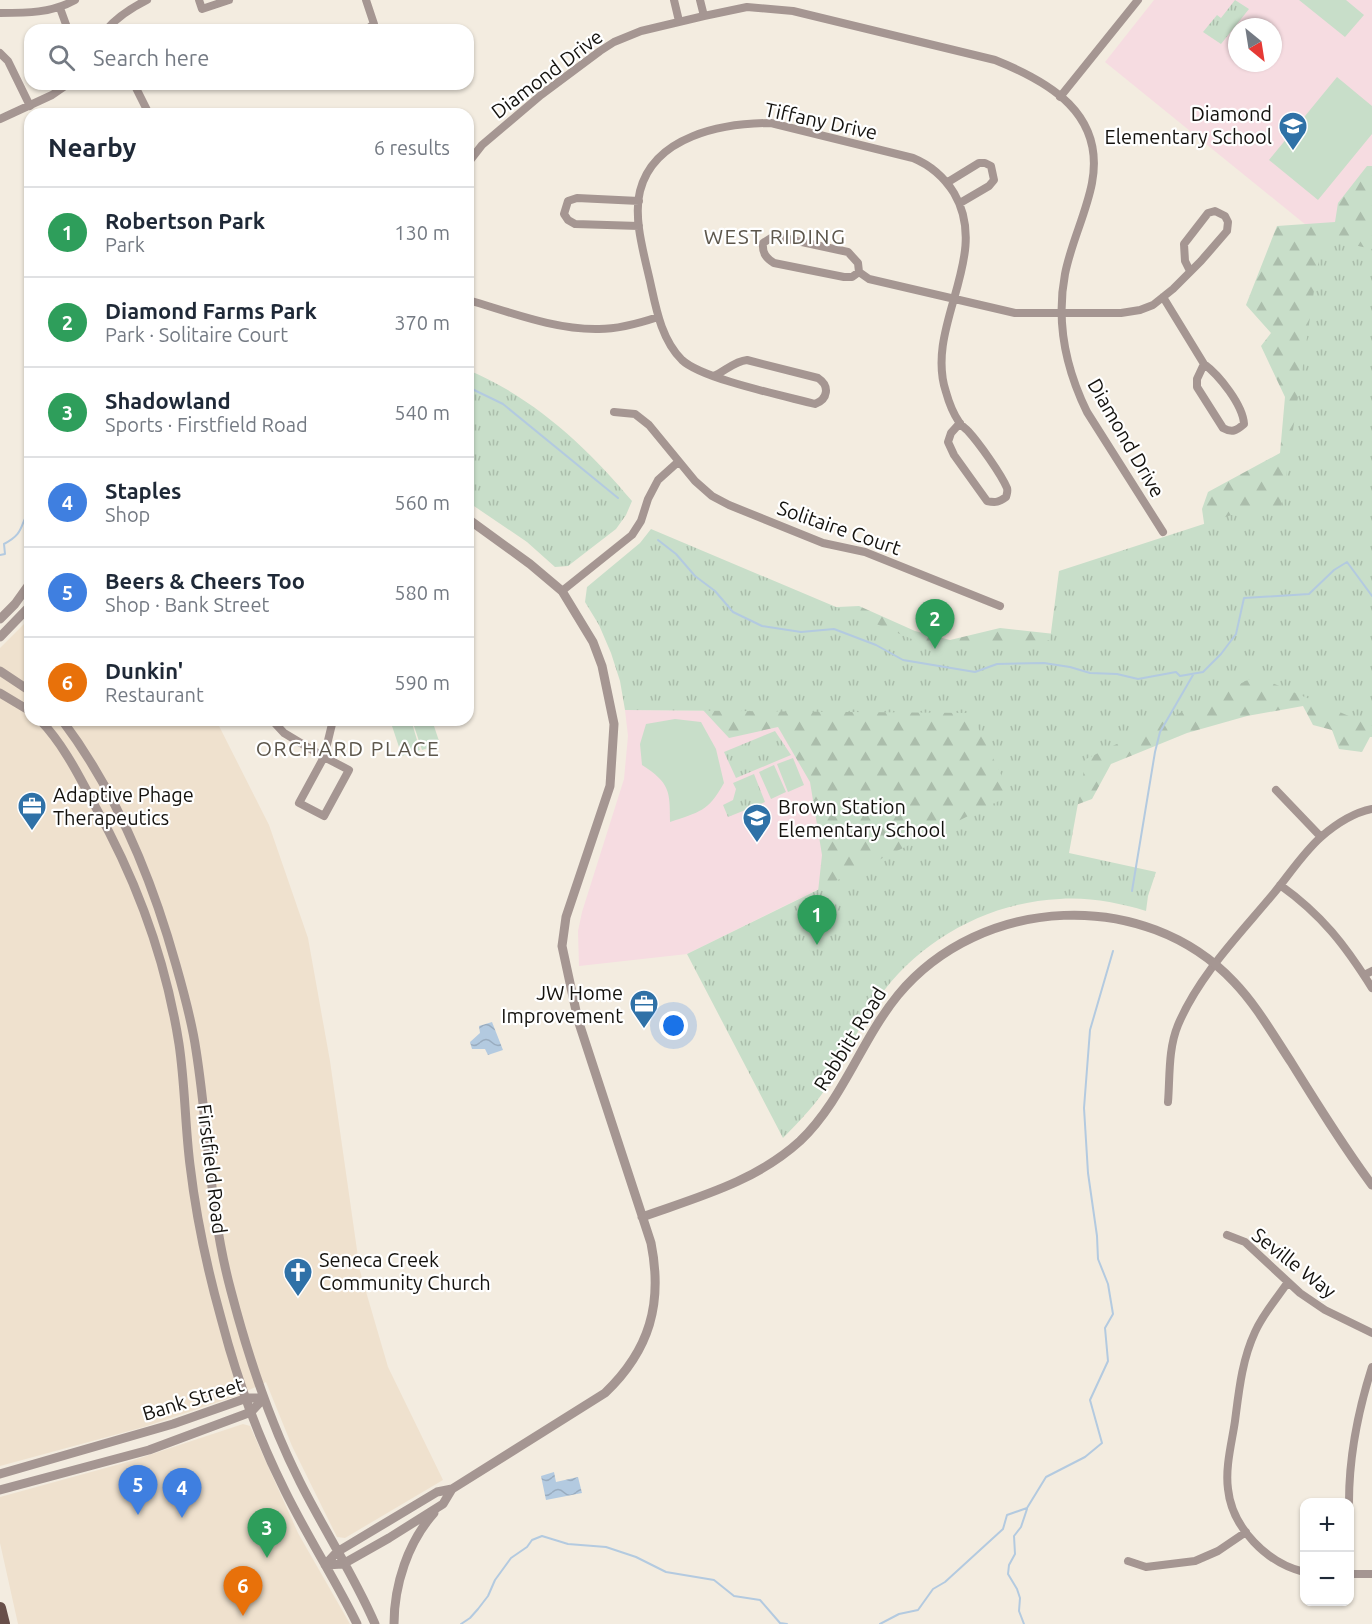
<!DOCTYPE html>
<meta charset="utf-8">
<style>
body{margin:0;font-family:Ubuntu,sans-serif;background:#f2f2f3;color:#1f2937}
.controls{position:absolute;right:18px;bottom:18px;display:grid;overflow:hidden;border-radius:12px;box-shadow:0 2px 4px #0004}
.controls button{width:54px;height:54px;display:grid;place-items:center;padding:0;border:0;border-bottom:2px solid #e0e1e3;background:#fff;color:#1f2937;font:30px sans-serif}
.compass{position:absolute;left:1228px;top:18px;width:54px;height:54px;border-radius:50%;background:#fff;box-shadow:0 2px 4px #0004;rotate:150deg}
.you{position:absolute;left:674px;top:1026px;width:21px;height:21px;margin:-15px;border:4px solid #fff;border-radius:50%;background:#1a73e8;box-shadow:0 0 0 9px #1a73e833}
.badge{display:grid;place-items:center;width:39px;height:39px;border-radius:50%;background:#1a73e8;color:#fff;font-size:20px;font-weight:700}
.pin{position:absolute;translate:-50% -50px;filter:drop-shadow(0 2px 3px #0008)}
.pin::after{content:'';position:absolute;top:32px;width:21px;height:18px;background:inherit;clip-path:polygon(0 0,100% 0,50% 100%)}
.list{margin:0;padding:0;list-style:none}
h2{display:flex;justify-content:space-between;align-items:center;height:78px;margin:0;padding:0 24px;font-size:26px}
h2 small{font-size:20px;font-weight:400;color:#747a83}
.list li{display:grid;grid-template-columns:39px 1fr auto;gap:18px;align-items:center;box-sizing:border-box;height:90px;padding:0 24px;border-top:2px solid #e0e1e3}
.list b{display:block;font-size:22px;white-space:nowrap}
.list p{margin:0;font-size:20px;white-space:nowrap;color:#747a83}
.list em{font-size:20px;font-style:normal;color:#747a83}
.icon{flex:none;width:33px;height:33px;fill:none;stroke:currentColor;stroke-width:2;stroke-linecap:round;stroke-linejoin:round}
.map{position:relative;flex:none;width:1372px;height:1624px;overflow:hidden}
.search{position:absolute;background:#fff;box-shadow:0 2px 4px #0004;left:24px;top:24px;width:450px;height:66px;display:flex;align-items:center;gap:15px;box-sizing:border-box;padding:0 21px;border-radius:18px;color:#747a83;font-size:22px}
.panel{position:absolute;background:#fff;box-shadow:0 2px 4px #0004;left:24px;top:108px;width:450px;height:618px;border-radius:18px}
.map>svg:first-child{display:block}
.commercial{fill:#efe1ce}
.education{fill:#f6dce1;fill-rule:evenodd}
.grass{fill:#c8dec9}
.forest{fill:url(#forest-firs)}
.park{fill:url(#park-tufts)}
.water{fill:url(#water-waves)}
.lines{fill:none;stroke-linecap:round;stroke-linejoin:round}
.stream{stroke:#b3cae0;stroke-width:2}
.minor{stroke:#a59692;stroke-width:8}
.tertiary{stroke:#a59692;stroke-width:9}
.primary{stroke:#684f49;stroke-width:12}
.labels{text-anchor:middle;stroke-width:4.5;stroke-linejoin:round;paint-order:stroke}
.street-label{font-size:20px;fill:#14120e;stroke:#fff}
.poi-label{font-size:20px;fill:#14120e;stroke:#fff;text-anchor:start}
.neighbourhood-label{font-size:21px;letter-spacing:1.5px;fill:#5d574c;stroke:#fff}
</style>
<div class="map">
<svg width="1372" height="1624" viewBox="0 0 1372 1624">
<defs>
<pattern id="forest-firs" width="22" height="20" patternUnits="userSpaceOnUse" patternTransform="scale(1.5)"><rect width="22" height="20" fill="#c8dec9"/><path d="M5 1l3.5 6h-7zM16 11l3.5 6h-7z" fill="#abbdab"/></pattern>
<pattern id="park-tufts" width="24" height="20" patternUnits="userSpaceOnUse" patternTransform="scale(1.5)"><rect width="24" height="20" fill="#c8dec9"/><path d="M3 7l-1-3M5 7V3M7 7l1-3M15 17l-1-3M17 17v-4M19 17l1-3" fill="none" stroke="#abbdab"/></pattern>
<pattern id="water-waves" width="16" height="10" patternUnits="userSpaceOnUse" patternTransform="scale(1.5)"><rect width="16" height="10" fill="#b3cae0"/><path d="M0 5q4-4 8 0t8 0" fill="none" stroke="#99acbf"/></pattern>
</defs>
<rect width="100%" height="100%" fill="#f3ece0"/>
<path class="commercial" d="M30,618V720H216L269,825L308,938L330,1061L360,1271L388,1367L443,1480L345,1538L337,1537L292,1446L266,1382L236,1396L144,1427L0,1466V648Z
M243,1424L250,1426L298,1533L350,1624H18L0,1543V1497L131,1461Z"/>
<path class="education" d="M1154,0H1372V249L1322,238L1105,62ZM1237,27H1273V63H1237Z
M625,710L971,713L989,805L687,954L579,966L578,931L582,912L624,779L628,736Z"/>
<path class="grass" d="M1299,0H1346L1364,15L1345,37Z
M1337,77L1372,106V134L1318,200L1269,160Z
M675,719L701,722L716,749L724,783C708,812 699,812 670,822C670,791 670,783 642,765L640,744L646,724Z
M390,720H411L420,750L402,756Z
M412,720H432L440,744L422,750Z
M793,758L804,785L788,792L777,764Z
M774,765L786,792L771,799L759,772Z"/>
<path class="forest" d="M1367,166H1372V737H1370L1362,752L1339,749L1332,730L1313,725L1303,706L1247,716L1187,733L1111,764L1092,799L817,901L822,855L810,782L778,727L729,738L675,680L795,609L859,606L915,631L950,640L1000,628L1073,636L1208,551L1202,509L1208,492L1280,453L1285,397L1261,346L1271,333L1246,305L1277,226L1335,222L1338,203Z"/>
<path class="park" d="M1235,0L1249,9L1221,44L1203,32L1217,15L1221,18Z
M1322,238L1372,249V726L1256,676L1086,759L1069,853L1156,872L1148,896L1146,911C1119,903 1089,897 1060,899C989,902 919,940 878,999C859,1025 847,1055 830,1082C817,1103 800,1121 783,1138L687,954L1011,795L971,713L625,710L620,681L611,653L599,625L585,602L587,587L640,543L651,529L926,645L1050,640L1059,571L1253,508L1280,516Z
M468,370C533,397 587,447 632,501L626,515L616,529L568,566L555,567L527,542L468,502Z
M775,731L791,755L736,778L724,752Z
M754,774L765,802L728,817L723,805L733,800L736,789L733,783Z"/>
<path class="water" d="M492,1022L503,1050L488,1055L485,1049H472L470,1042L480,1033L479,1026Z
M554,1472L556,1482L578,1477L582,1493L546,1500L541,1476Z"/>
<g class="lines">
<path class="stream" d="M468,387L503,404L618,498
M658,540L676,554L695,576L715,591L733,612L762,626L801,632L834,629L876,645L903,660L975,672L997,664L1044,663L1070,667L1090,673L1117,674L1138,679L1176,672L1180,676L1203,672L1221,654L1236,634L1244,598L1309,594L1334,570L1347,562L1372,596
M0,555L5,554L4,544C25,533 19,526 30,509
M1132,891L1155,752L1160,732L1193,675
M461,1624L470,1618L478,1609L488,1596L495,1580L511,1558L527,1547L532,1540L542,1536L568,1544L606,1547L636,1557L666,1572L714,1580L734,1596L760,1600L780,1623L787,1624
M880,1624L899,1614L918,1610L933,1589L945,1582L1003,1529L1007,1515L1027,1508L1046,1477L1085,1457L1102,1443L1090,1400L1108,1361L1105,1328L1113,1314L1108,1284L1098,1259L1097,1236L1088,1173L1084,1108L1090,1030L1113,951
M1024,1624L1019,1611L1020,1598L1017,1589L1008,1574L1009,1565L1015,1554L1014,1536L1021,1527L1027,1509"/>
<path class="minor" d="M199,0L202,9L229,0
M674,0L679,21
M700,0L704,16
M60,8L68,30
M0,13C26,13 52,13 75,0
M106,30C118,16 131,8 147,0
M366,30L374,24L366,0
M0,53L8,61L30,106
M134,84L149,114
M1060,97L1138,0
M0,119L52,95L68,84
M468,163L482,145L541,95L600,51L614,42L641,31L704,16L747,7L793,11L995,60C1050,82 1105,114 1092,183C1086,214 1071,243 1065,274C1056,321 1066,369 1087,412L1163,532
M948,182L979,163H985L991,166L994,180L989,186L960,203
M639,226L575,224L568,220L564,214L568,201L577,198L639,201
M859,272L852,277H844L774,263C766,258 762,253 763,243L774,236L848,252L858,263L859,272L869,279L1015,313H1121L1140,310L1153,305L1173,289L1201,261L1227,231L1228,222L1225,216L1215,211L1208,213L1184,244L1185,261L1190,271
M1163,297L1204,364C1219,375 1243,405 1244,424C1236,431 1232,433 1223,428L1197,387V379L1204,364
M468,300C510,312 555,330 599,329C619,329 640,323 658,317
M714,376C725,371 735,361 747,360L818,378C830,386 828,399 815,404C785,396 702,379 682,360C661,339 656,308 650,281C644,254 633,218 640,191C654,136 722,123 771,123L913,158C930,165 944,177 954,193C992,257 924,326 946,392C949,403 953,413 959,422C961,426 965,428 968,431C979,443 1001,474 1007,488C1008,492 1007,493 1006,497C999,502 996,503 987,501L954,455L948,442L951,433L960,423
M614,412L635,414L649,425L695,481L712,496L729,505L823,543L865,552L1000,606
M562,591L632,535L641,521L648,499L658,480L678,462
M272,720L284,733L324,757L333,720
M324,757L349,770L324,816L299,803Z
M1276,790L1321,837
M1280,885C1322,915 1345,945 1372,988
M1364,975L1372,971
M1168,1102C1170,1077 1168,1049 1178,1025C1199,975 1240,934 1274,893C1289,875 1303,853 1321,837C1336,824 1352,813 1372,809
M1227,1235L1245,1242L1300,1293L1325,1310L1372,1333
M1288,1282C1277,1298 1263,1314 1255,1332C1242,1360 1239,1390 1235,1421C1232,1442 1225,1467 1228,1489C1232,1528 1267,1563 1304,1572
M1349,1502C1349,1456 1358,1411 1372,1367
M1128,1561L1146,1567L1195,1561L1218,1551L1246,1532
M1350,1574H1372"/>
<path class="tertiary" d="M0,619L15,604L30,583
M0,637L30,606
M0,671L30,691
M0,693L30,711
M40,720C64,745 79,776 95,806C136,879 166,961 179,1044C185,1084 185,1125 190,1165C196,1216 207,1268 221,1318C236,1376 258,1437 285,1491C307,1536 335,1579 357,1624
M62,720C117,793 152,879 176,965C184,993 192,1022 196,1050C209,1132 209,1210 231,1291C248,1356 269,1421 300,1482C324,1530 354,1575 375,1624
M642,1217C698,1197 755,1182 800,1141C843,1100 861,1040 898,995C981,895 1145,887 1234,982C1257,1006 1273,1035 1291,1062C1317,1104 1343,1146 1372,1185
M0,1474L173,1424L247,1398H264
M0,1490L149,1450L251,1412L264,1398
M325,1565L337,1552L437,1492L452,1489L605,1393C650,1350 663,1303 651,1243L578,1020L562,946L566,917L610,786L614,724L602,666L593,642L562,591L530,564L468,519
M325,1565L343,1564L389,1538L443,1504L452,1489
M394,1624C394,1585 408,1542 434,1513"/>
<path class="primary" d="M0,1608L4,1624"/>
</g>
<defs>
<g id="school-pin" transform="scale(1.5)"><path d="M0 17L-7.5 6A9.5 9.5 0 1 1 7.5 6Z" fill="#2f71a7" stroke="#fff"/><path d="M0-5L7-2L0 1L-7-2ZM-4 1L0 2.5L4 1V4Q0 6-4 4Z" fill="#fff"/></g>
<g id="office-pin" transform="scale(1.5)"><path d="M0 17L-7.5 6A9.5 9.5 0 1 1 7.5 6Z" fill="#2f71a7" stroke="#fff"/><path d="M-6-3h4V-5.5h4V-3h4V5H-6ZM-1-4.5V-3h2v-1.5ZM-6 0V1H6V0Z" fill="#fff"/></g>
<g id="church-pin" transform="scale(1.5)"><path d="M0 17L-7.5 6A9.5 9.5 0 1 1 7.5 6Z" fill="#2f71a7" stroke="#fff"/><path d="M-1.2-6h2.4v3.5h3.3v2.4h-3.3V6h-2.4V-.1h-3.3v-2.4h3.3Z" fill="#fff"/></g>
</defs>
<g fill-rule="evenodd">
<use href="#school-pin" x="1293" y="126"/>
<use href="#office-pin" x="32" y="806"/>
<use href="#school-pin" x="757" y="818"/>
<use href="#office-pin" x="644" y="1004"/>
<use href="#church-pin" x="298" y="1272"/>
</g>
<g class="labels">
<g class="street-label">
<text transform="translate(547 74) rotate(-37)" y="7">Diamond Drive</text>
<text transform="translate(821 121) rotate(12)" y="7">Tiffany Drive</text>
<text transform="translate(1126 438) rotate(60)" y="7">Diamond Drive</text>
<text transform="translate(839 528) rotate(19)" y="7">Solitaire Court</text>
<text transform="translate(850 1039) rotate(-58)" y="7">Rabbitt Road</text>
<text transform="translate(212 1169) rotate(83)" y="7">Firstfield Road</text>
<text transform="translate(1294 1263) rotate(38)" y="7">Seville Way</text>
<text transform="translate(193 1399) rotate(-17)" y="7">Bank Street</text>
</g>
<g class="poi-label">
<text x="1272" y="121" text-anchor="end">Diamond<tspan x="1272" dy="23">Elementary School</tspan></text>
<text x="53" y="802">Adaptive Phage<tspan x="53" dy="23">Therapeutics</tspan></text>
<text x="778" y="814">Brown Station<tspan x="778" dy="23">Elementary School</tspan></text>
<text x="623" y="1000" text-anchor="end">JW Home<tspan x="623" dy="23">Improvement</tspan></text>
<text x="319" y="1267">Seneca Creek<tspan x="319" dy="23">Community Church</tspan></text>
</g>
<g class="neighbourhood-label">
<text x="775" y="244">WEST RIDING</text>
<text x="348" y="756">ORCHARD PLACE</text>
</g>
</g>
</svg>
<div class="controls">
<button>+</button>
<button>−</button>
</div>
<svg class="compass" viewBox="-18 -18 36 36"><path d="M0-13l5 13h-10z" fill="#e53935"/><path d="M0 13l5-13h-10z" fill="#747a83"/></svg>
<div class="you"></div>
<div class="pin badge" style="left:817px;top:945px;background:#2e9e5b">1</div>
<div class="pin badge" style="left:935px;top:649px;background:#2e9e5b">2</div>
<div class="pin badge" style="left:267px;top:1558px;background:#2e9e5b">3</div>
<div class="pin badge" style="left:182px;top:1518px;background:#3f7fe0">4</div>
<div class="pin badge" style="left:138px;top:1515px;background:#3f7fe0">5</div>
<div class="pin badge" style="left:243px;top:1616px;background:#e8710a">6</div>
<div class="search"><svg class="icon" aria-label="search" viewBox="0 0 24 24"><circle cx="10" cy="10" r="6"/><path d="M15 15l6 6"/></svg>Search here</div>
<section class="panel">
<h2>Nearby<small>6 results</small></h2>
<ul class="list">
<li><span class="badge" style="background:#2e9e5b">1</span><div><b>Robertson Park</b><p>Park</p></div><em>130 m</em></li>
<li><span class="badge" style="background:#2e9e5b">2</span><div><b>Diamond Farms Park</b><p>Park · Solitaire Court</p></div><em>370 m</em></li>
<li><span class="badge" style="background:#2e9e5b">3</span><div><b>Shadowland</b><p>Sports · Firstfield Road</p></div><em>540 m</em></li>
<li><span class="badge" style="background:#3f7fe0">4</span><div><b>Staples</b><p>Shop</p></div><em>560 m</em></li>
<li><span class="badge" style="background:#3f7fe0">5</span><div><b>Beers &amp; Cheers Too</b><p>Shop · Bank Street</p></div><em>580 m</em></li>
<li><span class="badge" style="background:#e8710a">6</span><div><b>Dunkin'</b><p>Restaurant</p></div><em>590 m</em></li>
</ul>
</section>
</div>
